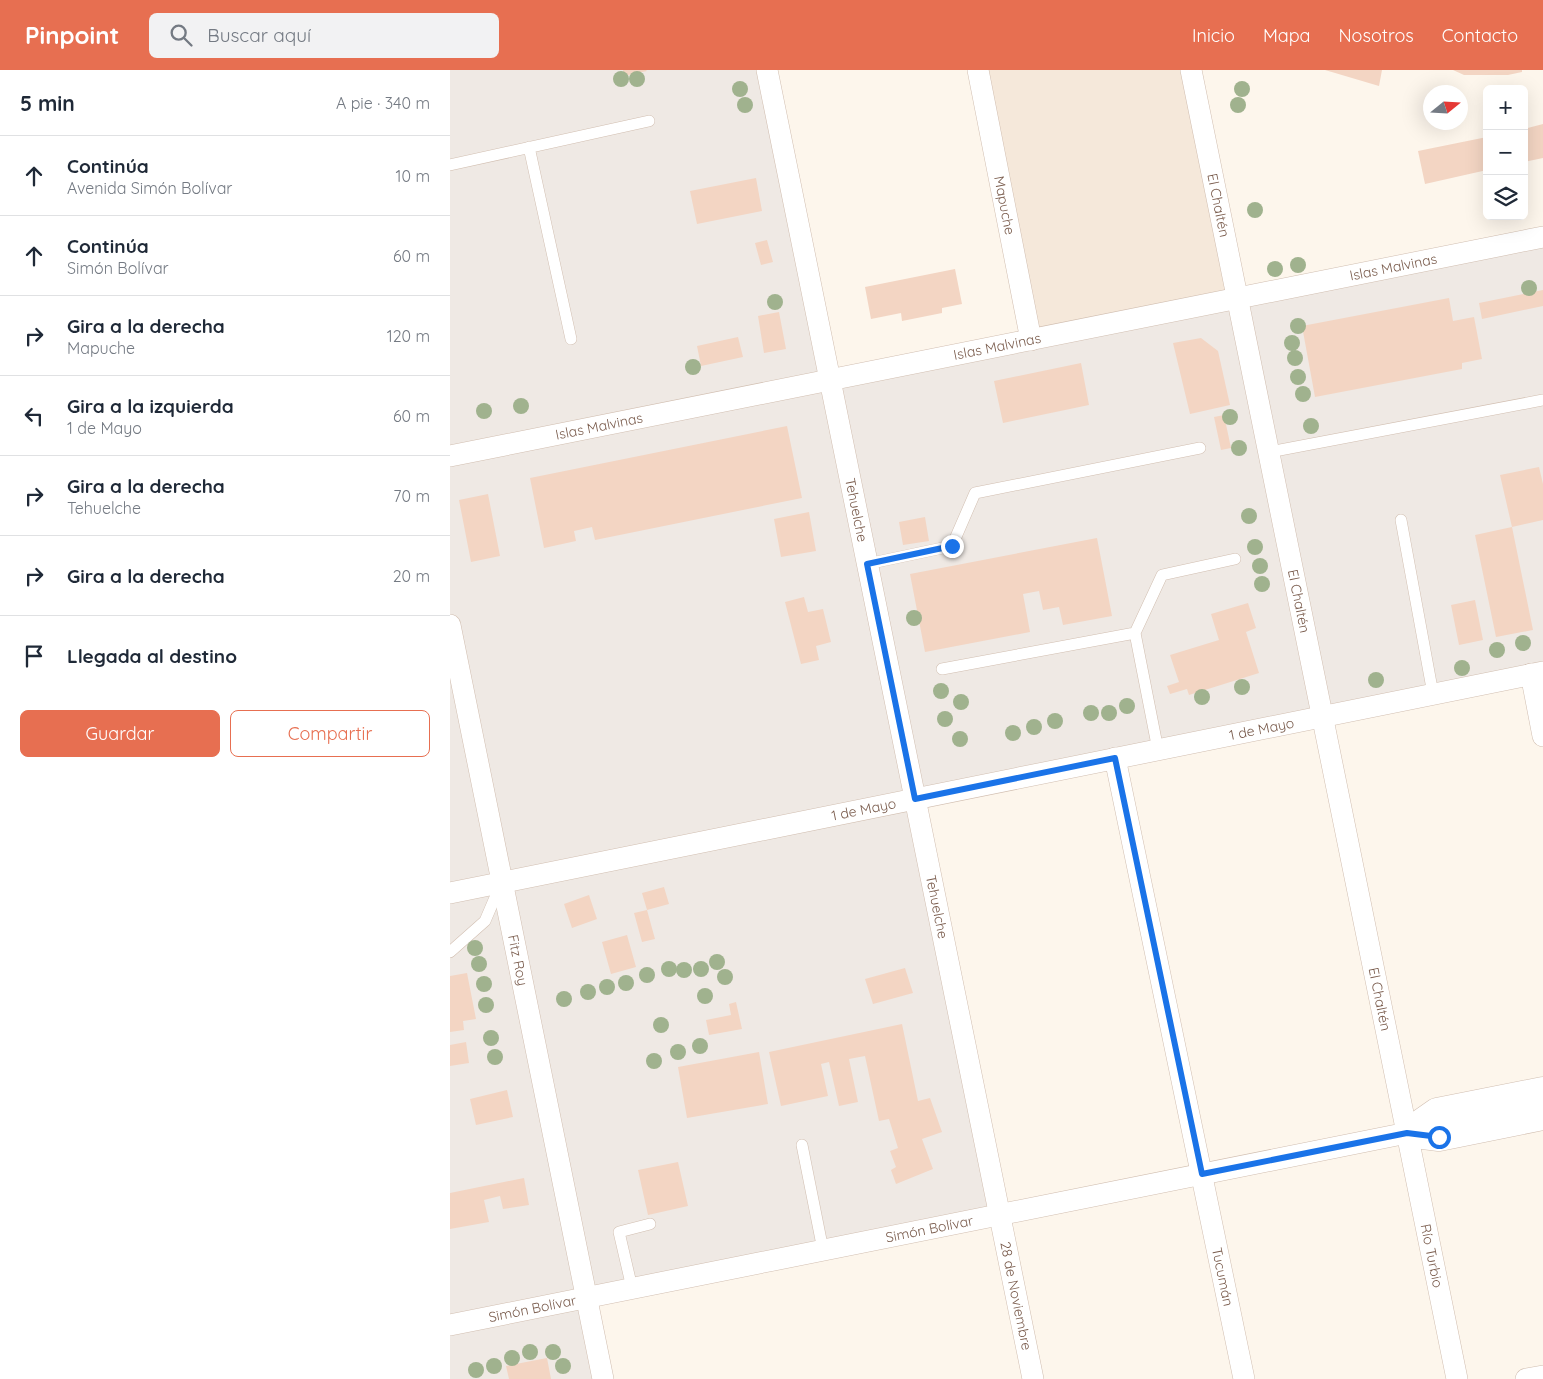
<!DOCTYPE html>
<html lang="es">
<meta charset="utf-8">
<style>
body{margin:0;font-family:Quicksand,sans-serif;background:#f2f2f3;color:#1f2937}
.controls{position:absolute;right:15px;top:15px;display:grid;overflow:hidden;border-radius:8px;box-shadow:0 5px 20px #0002}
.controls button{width:45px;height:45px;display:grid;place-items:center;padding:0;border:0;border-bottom:1px solid #e0e1e3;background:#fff;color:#1f2937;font:25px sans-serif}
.compass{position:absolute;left:973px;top:15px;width:45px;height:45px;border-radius:50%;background:#fff;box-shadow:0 5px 20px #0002;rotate:72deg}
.stop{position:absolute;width:15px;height:15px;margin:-11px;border:4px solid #1a73e8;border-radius:50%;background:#fff}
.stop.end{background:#1a73e8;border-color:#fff;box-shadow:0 1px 5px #0008}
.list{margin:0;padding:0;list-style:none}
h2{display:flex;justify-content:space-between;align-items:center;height:65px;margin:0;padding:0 20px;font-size:21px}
h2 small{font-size:16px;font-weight:400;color:#747a83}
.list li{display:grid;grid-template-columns:32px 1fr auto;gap:15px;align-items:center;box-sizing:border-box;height:80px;padding:0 20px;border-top:1px solid #e0e1e3}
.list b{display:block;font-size:19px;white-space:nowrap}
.list p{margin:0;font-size:16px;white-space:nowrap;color:#747a83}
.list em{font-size:16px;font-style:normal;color:#747a83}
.actions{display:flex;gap:10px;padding:15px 20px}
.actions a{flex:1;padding:11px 0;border:1px solid #e76f51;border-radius:8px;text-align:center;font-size:18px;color:#e76f51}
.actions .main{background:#e76f51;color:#fff}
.icon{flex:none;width:28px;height:28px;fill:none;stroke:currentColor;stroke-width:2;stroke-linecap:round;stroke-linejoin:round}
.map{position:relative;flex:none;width:1093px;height:1309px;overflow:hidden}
header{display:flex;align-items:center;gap:30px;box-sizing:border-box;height:70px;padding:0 25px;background:#e76f51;color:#fff}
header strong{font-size:24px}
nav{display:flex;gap:28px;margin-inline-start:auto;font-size:18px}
.search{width:350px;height:45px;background:#f2f2f3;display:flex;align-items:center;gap:12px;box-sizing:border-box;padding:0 18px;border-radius:8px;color:#747a83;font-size:19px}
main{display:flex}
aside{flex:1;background:#fff}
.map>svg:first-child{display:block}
.residential{fill:#f5e8da}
.industrial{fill:#efe9e4}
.building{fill:#f3d5c3}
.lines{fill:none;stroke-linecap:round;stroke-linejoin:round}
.service-casing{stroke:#d1beb0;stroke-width:12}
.minor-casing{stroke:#d1beb0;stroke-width:22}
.tertiary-casing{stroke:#d1beb0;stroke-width:29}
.service{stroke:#fff;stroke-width:11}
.minor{stroke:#fff;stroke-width:21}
.tertiary{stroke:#fff;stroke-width:28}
.tree{fill:#a0b28e}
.route{stroke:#1a73e8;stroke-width:6}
.labels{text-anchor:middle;stroke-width:4;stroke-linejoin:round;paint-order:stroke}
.street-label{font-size:14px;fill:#7a5c4d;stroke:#fffaf3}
</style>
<header>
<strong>Pinpoint</strong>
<div class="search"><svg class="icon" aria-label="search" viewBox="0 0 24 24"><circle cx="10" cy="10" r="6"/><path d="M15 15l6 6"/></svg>Buscar aquí</div>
<nav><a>Inicio</a><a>Mapa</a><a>Nosotros</a><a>Contacto</a></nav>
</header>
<main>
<aside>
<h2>5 min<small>A pie · 340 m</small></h2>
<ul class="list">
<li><svg class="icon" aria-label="ahead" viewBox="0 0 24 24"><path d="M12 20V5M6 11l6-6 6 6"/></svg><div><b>Continúa</b><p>Avenida Simón Bolívar</p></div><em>10 m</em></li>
<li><svg class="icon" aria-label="ahead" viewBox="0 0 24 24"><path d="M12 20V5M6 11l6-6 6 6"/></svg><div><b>Continúa</b><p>Simón Bolívar</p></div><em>60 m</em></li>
<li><svg class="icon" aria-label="right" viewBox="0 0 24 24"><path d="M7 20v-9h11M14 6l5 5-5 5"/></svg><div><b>Gira a la derecha</b><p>Mapuche</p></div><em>120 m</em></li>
<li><svg class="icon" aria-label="left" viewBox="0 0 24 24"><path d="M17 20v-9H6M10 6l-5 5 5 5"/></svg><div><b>Gira a la izquierda</b><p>1 de Mayo</p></div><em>60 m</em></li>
<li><svg class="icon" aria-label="right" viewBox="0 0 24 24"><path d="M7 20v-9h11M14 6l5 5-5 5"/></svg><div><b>Gira a la derecha</b><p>Tehuelche</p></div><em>70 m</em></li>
<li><svg class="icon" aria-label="right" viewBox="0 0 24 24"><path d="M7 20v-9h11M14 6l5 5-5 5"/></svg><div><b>Gira a la derecha</b></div><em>20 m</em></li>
<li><svg class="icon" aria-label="arrive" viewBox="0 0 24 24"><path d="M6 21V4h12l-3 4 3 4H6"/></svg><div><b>Llegada al destino</b></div></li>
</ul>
<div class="actions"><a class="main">Guardar</a><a>Compartir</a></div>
</aside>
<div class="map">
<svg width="1093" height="1309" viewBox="0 0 1093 1309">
<rect width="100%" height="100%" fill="#fdf6ec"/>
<path class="residential" d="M528,0H741L787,228L581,270Z"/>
<path class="industrial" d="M0,0H317L380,309L1093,167V602L465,729L550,1144L137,1227L153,1309H0Z"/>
<path class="building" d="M173,0H196L197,1L174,6Z
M875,0H932L929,16Z
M1003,0H1072V2L1058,5H1014Z
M1093,54V88L1074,92V59Z
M1037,67V100L975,114L968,81Z
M306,108L312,141L247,154L240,121Z
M317,170L323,192L311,195L305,173Z
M505,199L512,234L492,238V243L452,251L451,243L421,249L415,217Z
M1093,220V236L1032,249L1029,233Z
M999,228L1003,251L1024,247L1032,289L1012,293V299L865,327L852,256Z
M329,242L336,279L314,283L308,246Z
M288,267L293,287L251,296L247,276Z
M751,268L768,281L780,335L740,344L723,273Z
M631,293L639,335L553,353L544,311Z
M774,345L781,378L771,380L764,347Z
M337,356L352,428L145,470L142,457L124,461L126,471L94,478L80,408Z
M1089,397L1093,414V450L1062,457L1083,560L1046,567L1025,465L1062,457L1050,405Z
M38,424L50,486L21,492L9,430Z
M359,442L366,481L331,487L324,449Z
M475,447L479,471L453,475L449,452Z
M647,468L662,546L613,555L609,537L593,540L589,521L573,524L580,562L475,582L460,504Z
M354,527L358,542L373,539L381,572L366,576L369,590L351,594L335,532Z
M1025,530L1033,570L1009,575L1001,535Z
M798,533L806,558L796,562L809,603L739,625L737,619L720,624L717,616L729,612L720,585L769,570L761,544Z
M214,817L219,834L197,840L192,823Z
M139,825L147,849L122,858L114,834Z
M197,840L205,869L192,872L184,843Z
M177,865L186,897L161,904L152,872Z
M455,898L463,923L423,934L415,909Z
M17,903L26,949L13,951L14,960L0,962V906Z
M286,932L292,959L259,965L256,950L281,945L279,934Z
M452,954L468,1031L480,1028L492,1062L472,1069L483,1099L446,1114L441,1100L446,1097L440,1081L448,1078L439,1049L429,1051L415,986L399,989L408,1032L389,1036L379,992L371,994L378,1026L331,1036L319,982Z
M16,972L19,993L0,996V975Z
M309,982L318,1034L237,1048L228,997Z
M57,1020L63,1047L26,1055L20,1029Z
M228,1092L238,1136L198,1145L188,1100Z
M74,1108L79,1135L53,1139L50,1126L34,1130L39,1152L0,1159V1123Z
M97,1288L101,1309H59L56,1296Z"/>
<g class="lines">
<g class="service-casing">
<path id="service" d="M79,77L121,269
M0,95L199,51
M819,382L1093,330
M951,450L983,624
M417,494L502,476L525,423L750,378
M685,563L712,505L785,489
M492,599L685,563L708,680
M0,882L35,851L50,816
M352,1075L373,1180
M182,1218L169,1162L200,1154"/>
</g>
<g class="minor-casing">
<g id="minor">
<path id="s1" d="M317,0L583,1309"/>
<path id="s2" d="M528,0L581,270"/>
<path id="s3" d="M741,0L1007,1309"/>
<path id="s4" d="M0,386L1093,167"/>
<path id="s5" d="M0,555L153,1309"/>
<path d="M1081,604L1093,666"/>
<path id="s6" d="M665,688L794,1309"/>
<path id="s7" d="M0,823L1093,602"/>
<path id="s8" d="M0,1255L957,1063"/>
<path d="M1076,1309L1093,1306"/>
</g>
</g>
<g class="tertiary-casing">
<path id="tertiary" d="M957,1063L987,1042L1093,1021
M957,1063L989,1067L1093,1046"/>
</g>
<use href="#service" class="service"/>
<use href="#minor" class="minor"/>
<use href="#tertiary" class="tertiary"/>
</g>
<g class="tree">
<circle cx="171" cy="9" r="8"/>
<circle cx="187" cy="9" r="8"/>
<circle cx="290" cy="19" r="8"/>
<circle cx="792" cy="19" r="8"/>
<circle cx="295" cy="35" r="8"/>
<circle cx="788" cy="35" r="8"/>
<circle cx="805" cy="140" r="8"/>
<circle cx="848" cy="195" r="8"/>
<circle cx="825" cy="199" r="8"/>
<circle cx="1079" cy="218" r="8"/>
<circle cx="325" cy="232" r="8"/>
<circle cx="848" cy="256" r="8"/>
<circle cx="842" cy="273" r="8"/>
<circle cx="845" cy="288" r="8"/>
<circle cx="243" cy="297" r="8"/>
<circle cx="848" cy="307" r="8"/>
<circle cx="853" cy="324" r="8"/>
<circle cx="71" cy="336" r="8"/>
<circle cx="34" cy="341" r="8"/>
<circle cx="780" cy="347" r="8"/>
<circle cx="861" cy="356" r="8"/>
<circle cx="789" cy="378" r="8"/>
<circle cx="799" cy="446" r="8"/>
<circle cx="805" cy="477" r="8"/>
<circle cx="810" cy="496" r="8"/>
<circle cx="812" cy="514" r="8"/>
<circle cx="464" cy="548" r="8"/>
<circle cx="1073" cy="573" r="8"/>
<circle cx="1047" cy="580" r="8"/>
<circle cx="1012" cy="598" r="8"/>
<circle cx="926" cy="610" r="8"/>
<circle cx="792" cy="617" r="8"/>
<circle cx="491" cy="621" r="8"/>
<circle cx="752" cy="627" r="8"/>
<circle cx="511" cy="632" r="8"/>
<circle cx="677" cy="636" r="8"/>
<circle cx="641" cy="643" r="8"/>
<circle cx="659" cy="643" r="8"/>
<circle cx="495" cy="649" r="8"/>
<circle cx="605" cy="651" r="8"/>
<circle cx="584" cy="657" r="8"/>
<circle cx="563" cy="663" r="8"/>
<circle cx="510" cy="669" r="8"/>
<circle cx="25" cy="878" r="8"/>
<circle cx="267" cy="892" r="8"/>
<circle cx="29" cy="894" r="8"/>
<circle cx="219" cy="899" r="8"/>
<circle cx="251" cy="899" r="8"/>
<circle cx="234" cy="900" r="8"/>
<circle cx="197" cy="905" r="8"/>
<circle cx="275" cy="907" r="8"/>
<circle cx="176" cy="913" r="8"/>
<circle cx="34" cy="914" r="8"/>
<circle cx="157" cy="917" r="8"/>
<circle cx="138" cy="922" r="8"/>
<circle cx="255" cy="926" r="8"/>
<circle cx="114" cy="929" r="8"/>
<circle cx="36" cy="935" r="8"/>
<circle cx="211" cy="955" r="8"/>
<circle cx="41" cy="968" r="8"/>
<circle cx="250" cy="976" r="8"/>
<circle cx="228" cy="982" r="8"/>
<circle cx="45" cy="987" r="8"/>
<circle cx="204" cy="991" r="8"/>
<circle cx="80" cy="1282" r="8"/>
<circle cx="103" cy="1282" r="8"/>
<circle cx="62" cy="1288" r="8"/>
<circle cx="44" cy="1296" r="8"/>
<circle cx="113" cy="1296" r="8"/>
<circle cx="26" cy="1300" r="8"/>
</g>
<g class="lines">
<path class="route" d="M502,476L417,494L465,729L665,688L752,1104L957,1063L989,1067"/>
</g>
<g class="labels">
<g class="street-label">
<text dy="5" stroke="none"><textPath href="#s3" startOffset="138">El Chaltén</textPath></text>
<text dy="5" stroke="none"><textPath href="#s2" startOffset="138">Mapuche</textPath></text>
<text dy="5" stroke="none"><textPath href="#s4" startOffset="962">Islas Malvinas</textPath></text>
<text dy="5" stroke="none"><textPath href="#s4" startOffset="558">Islas Malvinas</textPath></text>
<text dy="5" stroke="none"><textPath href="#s4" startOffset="152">Islas Malvinas</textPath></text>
<text dy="5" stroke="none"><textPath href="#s1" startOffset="449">Tehuelche</textPath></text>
<text dy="5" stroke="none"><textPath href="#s3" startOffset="542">El Chaltén</textPath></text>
<text dy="5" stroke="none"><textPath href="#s7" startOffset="828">1 de Mayo</textPath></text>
<text dy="5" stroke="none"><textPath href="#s7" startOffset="422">1 de Mayo</textPath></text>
<text dy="5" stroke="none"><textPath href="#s1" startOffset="854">Tehuelche</textPath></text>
<text dy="5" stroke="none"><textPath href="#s5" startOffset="342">Fitz Roy</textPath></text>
<text dy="5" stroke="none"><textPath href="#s3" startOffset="948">El Chaltén</textPath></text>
<text dy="5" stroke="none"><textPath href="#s8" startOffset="489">Simón Bolívar</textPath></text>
<text dy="5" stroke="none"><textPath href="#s3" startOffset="1210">Río Turbio</textPath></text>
<text dy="5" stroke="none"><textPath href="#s6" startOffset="530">Tucumán</textPath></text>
<text dy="5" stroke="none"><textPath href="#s1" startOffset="1251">28 de Noviembre</textPath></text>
<text dy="5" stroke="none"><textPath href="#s8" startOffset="84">Simón Bolívar</textPath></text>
</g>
</g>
</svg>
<div class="controls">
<button>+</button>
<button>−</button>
<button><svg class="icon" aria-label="layers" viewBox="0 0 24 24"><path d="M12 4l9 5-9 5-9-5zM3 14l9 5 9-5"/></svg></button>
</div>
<svg class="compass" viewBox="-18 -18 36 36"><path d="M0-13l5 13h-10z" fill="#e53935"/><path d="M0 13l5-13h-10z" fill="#747a83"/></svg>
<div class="stop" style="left:989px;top:1067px"></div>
<div class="stop end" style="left:502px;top:476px"></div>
</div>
</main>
